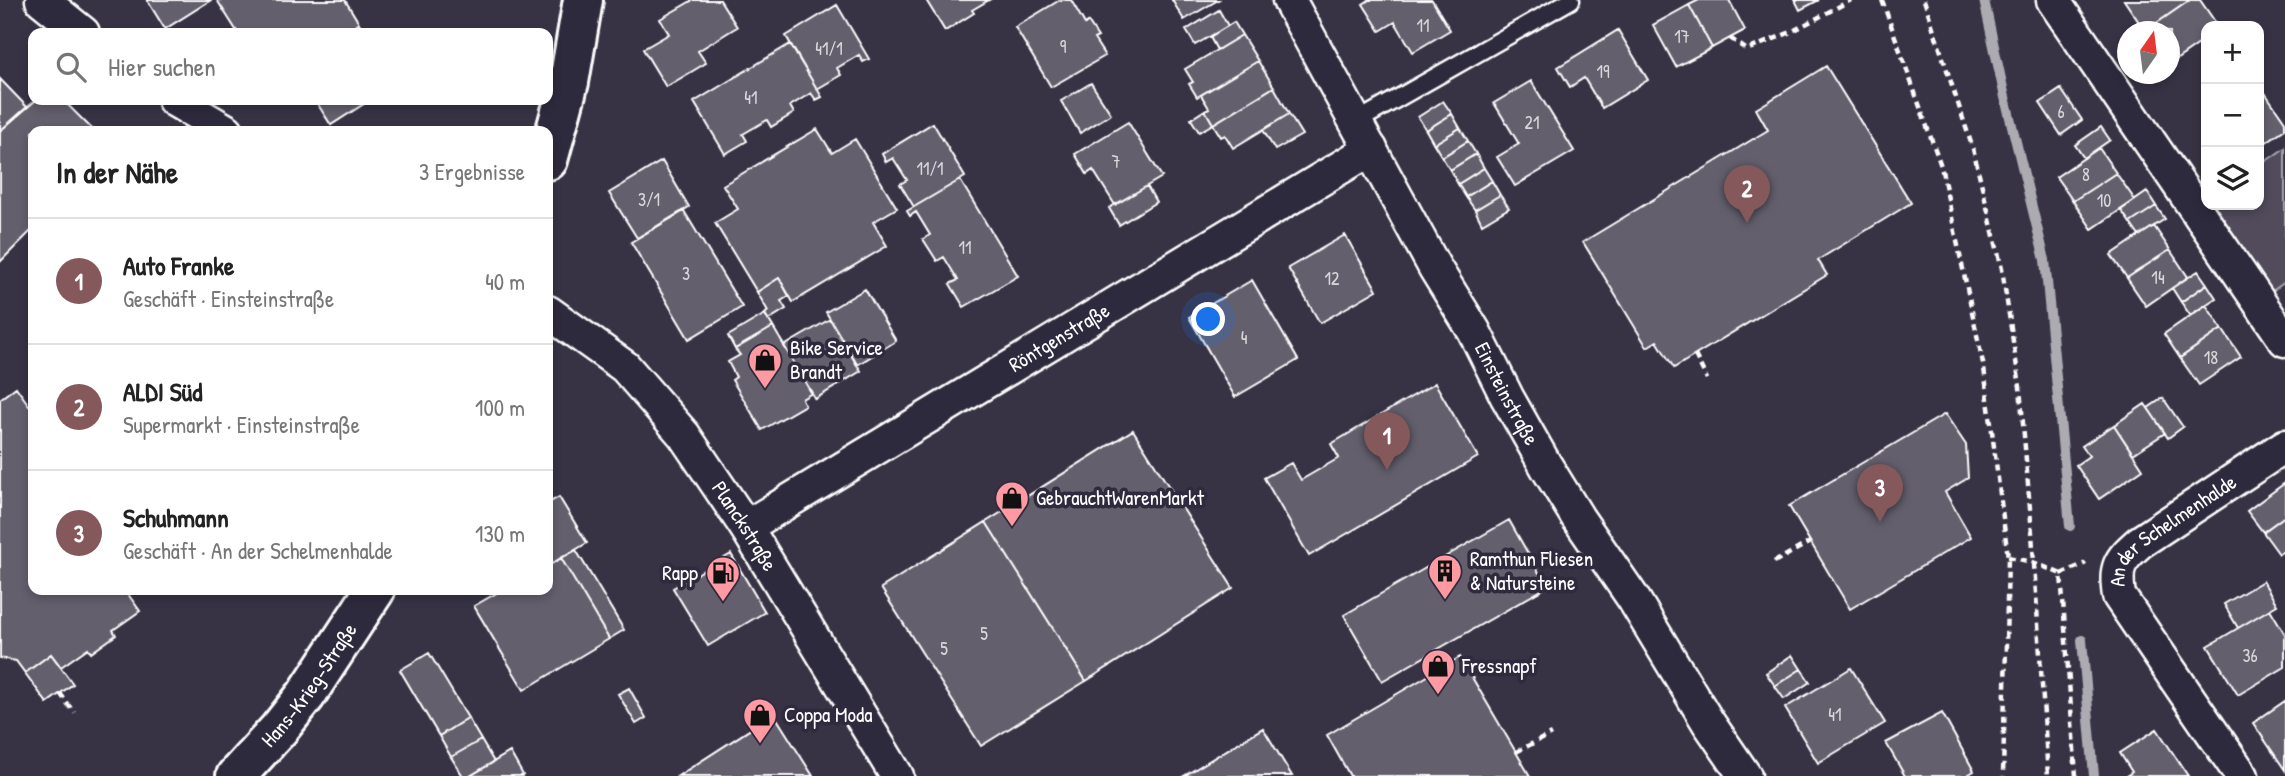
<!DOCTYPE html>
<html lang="de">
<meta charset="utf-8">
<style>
body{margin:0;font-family:"Patrick Hand",sans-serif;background:#f2f2f2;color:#222}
.controls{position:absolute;right:21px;top:21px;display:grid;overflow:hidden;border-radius:14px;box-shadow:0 4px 10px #0003}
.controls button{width:63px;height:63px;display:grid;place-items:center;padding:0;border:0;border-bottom:2px solid #e0e0e0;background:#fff;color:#222;font:35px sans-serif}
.compass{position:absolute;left:2117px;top:21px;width:63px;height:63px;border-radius:50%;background:#fff;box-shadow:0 4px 10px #0003;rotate:14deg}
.you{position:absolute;left:1209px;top:320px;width:24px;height:24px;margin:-18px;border:5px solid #fff;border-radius:50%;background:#1a73e8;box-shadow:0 0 0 10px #1a73e833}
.badge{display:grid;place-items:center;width:46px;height:46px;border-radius:50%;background:#85585c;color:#fff;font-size:23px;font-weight:700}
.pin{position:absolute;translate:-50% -58px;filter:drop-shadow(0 2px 4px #0008)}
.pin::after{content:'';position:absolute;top:37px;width:24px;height:21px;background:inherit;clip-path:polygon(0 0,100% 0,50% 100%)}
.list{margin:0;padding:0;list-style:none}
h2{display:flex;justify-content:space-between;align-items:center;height:91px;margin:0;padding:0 28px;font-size:30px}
h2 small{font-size:23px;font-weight:400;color:#767676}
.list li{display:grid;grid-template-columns:46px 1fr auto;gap:21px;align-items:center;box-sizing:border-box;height:126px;padding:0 28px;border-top:2px solid #e0e0e0}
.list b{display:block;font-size:26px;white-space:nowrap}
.list p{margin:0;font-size:23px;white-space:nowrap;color:#767676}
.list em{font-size:23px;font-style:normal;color:#767676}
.icon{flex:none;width:38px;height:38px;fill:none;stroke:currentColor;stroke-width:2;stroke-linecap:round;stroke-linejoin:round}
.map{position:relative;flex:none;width:2285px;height:776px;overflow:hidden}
.search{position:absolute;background:#fff;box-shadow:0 4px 10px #0003;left:28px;top:28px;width:525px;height:77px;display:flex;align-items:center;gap:18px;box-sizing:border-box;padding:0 24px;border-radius:14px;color:#767676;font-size:26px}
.panel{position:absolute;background:#fff;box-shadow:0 4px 10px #0003;left:28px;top:126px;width:525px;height:469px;border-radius:14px}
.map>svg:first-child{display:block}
.green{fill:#514c5c;stroke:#a8a6ae;stroke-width:2}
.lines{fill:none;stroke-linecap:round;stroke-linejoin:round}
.stream{stroke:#adabb2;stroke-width:10}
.building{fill:#635f6d;stroke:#fff;stroke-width:2}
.lane-casing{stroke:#fff;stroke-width:21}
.street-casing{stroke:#fff;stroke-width:37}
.secondary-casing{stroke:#fff;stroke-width:44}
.path{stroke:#fff;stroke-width:4.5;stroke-dasharray:7 5;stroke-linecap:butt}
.lane{stroke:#2f2a3d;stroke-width:16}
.street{stroke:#2f2a3d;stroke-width:32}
.secondary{stroke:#2f2a3d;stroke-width:38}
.labels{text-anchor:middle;stroke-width:7;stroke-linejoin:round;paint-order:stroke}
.number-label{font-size:18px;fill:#d8d7da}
.street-label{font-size:21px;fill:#fff;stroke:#2f2a3d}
.poi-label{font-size:21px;fill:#fff;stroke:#2f2a3d;text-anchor:start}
</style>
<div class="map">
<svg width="2285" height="776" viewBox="0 0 2285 776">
<rect width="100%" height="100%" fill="#373345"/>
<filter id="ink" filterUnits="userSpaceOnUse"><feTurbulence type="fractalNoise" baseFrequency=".0143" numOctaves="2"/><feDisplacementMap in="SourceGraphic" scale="14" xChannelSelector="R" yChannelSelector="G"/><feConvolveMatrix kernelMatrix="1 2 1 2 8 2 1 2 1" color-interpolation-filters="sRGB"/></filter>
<g filter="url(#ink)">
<path class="green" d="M2285,148V282L2268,294L2207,205H2259V166Z"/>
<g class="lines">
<path class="stream" d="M1984,0L2004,93L2045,260L2070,526
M2082,640L2094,776"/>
</g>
<path class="building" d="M147,0H211L165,29Z
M217,0H345L359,23L343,33H238Z
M693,0H720L737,27L698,51L706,63L666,87L643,49L669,34L660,19Z
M926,0H989L972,10L974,13L945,31Z
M1060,0H1071L1085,24L1088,22L1098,37L1094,39L1105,56L1051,87L1015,27Z
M1172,0H1218L1184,20Z
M1369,0H1432L1450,30L1413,52L1395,22L1380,31L1363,4Z
M1699,0H1729L1745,30L1712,48L1689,5Z
M1795,0H1819L1800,10Z
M2124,0H2190L2145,31Z
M2190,0H2200L2218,26H2206V39L2170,64V32L2145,31Z
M837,5L869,59L863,62L859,55L837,68L841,75L817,89L786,36Z
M1689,5L1712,48L1676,67L1653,25Z
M1219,10L1228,26L1195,45L1186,30Z
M1234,22L1242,35L1217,50L1210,37Z
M359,23L366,33H343Z
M1618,30L1648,80L1602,108L1584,78L1570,87L1558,67Z
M1242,35L1258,61L1197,97L1189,84L1193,82L1185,69Z
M790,44L822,97L816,100L811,93L790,106L794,113L771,127L767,120L743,134L747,141L725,154L694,102Z
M1258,61L1274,87L1213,124L1205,110L1209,108L1201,95Z
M1826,66L1911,203L1818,260L1827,275L1674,368L1657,341L1647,347L1583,242L1768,130L1756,109Z
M0,79L27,107L0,131Z
M1531,81L1574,151L1515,186L1497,157L1519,144L1494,103Z
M1091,83L1111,114L1080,133L1061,101Z
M2259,84L2285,122V129L2259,147Z
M1274,87L1289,114L1233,148L1225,135L1221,137L1213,124Z
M2061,89L2082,120L2061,135L2040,103Z
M36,100H63L94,131H33V229L0,262V131Z
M315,100H370L331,125Z
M1443,101L1452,114L1426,130L1418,117Z
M1205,110L1213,124L1199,132L1191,119Z
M1289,114L1302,135L1275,150L1263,130Z
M1452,114L1460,128L1434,144L1426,130Z
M1128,122L1162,177L1115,205L1093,170L1087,174L1075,154Z
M933,123L965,177L914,207L900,184L907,180L893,158L886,162L882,154Z
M2101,127L2110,140L2084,158L2075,145Z
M1460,128L1468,141L1442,157L1434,144Z
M817,129L832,153L855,139L897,208L873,222L887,246L793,302L779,278L757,292L715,223L738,209L723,185Z
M1468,141L1476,154L1450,170L1442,157Z
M2099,148L2116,173L2073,201L2056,177Z
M1476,154L1484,168L1458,184L1450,170Z
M662,161L689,207L637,238L609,193Z
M1484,168L1492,181L1466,197L1458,184Z
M2116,173L2135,200L2092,229L2073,201Z
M960,180L1018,276L964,307L950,284L958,280L944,257L937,261L923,239L930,235L916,212L910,216L907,211Z
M1492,181L1500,195L1475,210L1466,197Z
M1147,186L1156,202L1119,225L1109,208Z
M2147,192L2156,206L2130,223L2121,210Z
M1500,195L1509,208L1482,224L1475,210Z
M2156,206L2165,219L2139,236L2130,223Z
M684,211L742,307L689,339L631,242Z
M2154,226L2170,250L2127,278L2111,255Z
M1345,235L1377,290L1320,323L1288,268Z
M2170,250L2188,277L2146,306L2127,278Z
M2198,271L2207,284L2181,302L2172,288Z
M779,278L789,296L781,301L786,309L768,320L765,314L768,311L757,292Z
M1252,280L1298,360L1235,397L1189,317Z
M2207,284L2216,298L2190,315L2181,302Z
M865,289L896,341L857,365L826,312Z
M2206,305L2222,329L2180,358L2164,334Z
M765,314L773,327L735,349L728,336Z
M830,319L861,371L815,399L784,346Z
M773,327L812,393L802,399L805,405L762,430L732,380L736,377L728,362L740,355L735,349Z
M2222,329L2241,357L2199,385L2180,358Z
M1435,383L1478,457L1309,556L1264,478L1291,463L1301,480L1339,458L1331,444Z
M16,387L33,411V590H125L140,611L113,630L116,635L91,653L88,648L61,667L51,654L25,673L16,661L0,658V399Z
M2163,398L2183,427L2168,438L2148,408Z
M2145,404L2165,433L2133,454L2114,425Z
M1945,414L1966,445L1968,478L1945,492L1971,537L1850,609L1789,506Z
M2114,425L2143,469L2099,499L2076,465L2089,456L2082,446Z
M1133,430L1233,588L1086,681L986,522Z
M2285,483V516L2263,532L2247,511Z
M559,497L587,543L548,566V503Z
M2285,516V550L2279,554L2263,532Z
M1509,520L1547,587L1382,681L1344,615Z
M986,522L1086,681L981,746L881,588Z
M576,550L624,630L609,639L561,558Z
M731,554L765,612L708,646L673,588Z
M561,558L609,639L524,690L474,606L502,590L503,592L508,590H548V566Z
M2263,581L2277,605L2238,628L2224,604Z
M2270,609L2285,634V667L2238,695L2208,646Z
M429,653L468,718L439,736L400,670Z
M51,654L73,684L47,703L25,673Z
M1792,655L1801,669L1775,686L1766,673Z
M1460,657L1530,776H1350L1327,735Z
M1851,668L1885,723L1818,763L1785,708Z
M1801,669L1810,682L1784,699L1775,686Z
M629,688L646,718L636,724L618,694Z
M2285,701V770L2253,723Z
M1942,713L1974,771L1966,776H1905L1886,743Z
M774,714L813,776H678Z
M468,718L481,740L451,757L439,736Z
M1263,728L1292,776H1184Z
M2157,729L2188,776H2126L2132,772L2120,753Z
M481,740L494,762L470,776H463L451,757Z
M510,752L523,775L522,776H470Z"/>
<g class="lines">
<g class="lane-casing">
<path id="lane" d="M1356,122L1571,0"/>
</g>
<g class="street-casing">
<g id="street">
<path d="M42,0L83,33"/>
<path id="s1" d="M1289,0L1435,268L1474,331L1507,397L1546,466L1578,518L1633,598L1708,722L1745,776"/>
<path d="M2053,0L2285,340"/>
<path d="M174,100L227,131"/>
<path id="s2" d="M548,312L625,367L684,435L746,527L897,776"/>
<path id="s3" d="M746,527L1371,149"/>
<path id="s4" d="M2242,776L2119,596C2115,567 2118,561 2140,542L2285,446"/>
</g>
</g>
<g class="secondary-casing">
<g id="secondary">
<path d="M548,160L569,82L583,0"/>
<path id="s5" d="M236,776L279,729L306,695L375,590"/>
</g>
</g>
<path class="path" d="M1882,0L1941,166L1984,368L2008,557L2003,776
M1924,0L1973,149L2002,269L2020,387L2032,533L2048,776
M1730,38L1747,50L1791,32L1851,0
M1695,355L1707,379
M2008,557L2033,562L2061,574L2076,776
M1774,562L1810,542
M2061,574L2086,563
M60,693L74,713
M1516,752L1551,734"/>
<use href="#lane" class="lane"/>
<use href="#street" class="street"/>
<use href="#secondary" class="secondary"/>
</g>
</g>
<defs>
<g id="shop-pin" transform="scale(1.75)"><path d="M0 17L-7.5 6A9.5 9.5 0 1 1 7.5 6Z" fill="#ff9aa2" stroke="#2f2a3d"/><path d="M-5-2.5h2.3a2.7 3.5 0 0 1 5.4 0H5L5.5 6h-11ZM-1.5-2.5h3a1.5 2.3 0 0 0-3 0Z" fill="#111"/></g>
<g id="building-pin" transform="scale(1.75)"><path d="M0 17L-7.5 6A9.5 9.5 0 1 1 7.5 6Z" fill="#ff9aa2" stroke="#2f2a3d"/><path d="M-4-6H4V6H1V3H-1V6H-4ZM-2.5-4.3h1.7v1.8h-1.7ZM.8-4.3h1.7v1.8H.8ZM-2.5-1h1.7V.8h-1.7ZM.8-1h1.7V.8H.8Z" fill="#111"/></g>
<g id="fuel-pin" transform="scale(1.75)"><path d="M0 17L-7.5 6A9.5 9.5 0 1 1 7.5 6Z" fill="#ff9aa2" stroke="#2f2a3d"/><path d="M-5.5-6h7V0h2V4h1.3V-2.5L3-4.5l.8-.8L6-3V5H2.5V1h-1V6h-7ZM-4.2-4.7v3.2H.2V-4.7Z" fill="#111"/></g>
</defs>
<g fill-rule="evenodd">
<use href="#shop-pin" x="765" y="360"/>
<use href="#shop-pin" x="1012" y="498"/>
<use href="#building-pin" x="1445" y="571"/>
<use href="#fuel-pin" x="723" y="573"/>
<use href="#shop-pin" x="1438" y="666"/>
<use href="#shop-pin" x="760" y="715"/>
</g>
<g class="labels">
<g class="number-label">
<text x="1423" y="32">11</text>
<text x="1682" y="43">17</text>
<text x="1063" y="53">9</text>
<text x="829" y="55">41/1</text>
<text x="1603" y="78">19</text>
<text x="751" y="104">41</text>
<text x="2061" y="118">6</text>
<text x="1532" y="129">21</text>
<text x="1116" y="168">7</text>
<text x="930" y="175">11/1</text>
<text x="2086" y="181">8</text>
<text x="649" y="206">3/1</text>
<text x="2104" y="207">10</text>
<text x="965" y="254">11</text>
<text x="686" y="280">3</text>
<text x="2158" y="284">14</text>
<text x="1332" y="285">12</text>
<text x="1244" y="344">4</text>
<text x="2211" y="364">18</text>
<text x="984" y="640">5</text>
<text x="944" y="655">5</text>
<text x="2250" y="662">36</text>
<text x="1835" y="721">41</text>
</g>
<g class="street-label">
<text dy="7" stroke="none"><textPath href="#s3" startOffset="366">Röntgenstraße</textPath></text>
<text dy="7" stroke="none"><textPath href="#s1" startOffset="450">Einsteinstraße</textPath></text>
<text dy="7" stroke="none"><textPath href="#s2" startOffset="294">Planckstraße</textPath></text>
<text dy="7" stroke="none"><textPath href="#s4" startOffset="310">An der Schelmenhalde</textPath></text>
<text dy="7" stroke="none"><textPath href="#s5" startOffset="117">Hans-Krieg-Straße</textPath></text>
</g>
<g class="poi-label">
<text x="790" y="355">Bike Service<tspan x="790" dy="24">Brandt</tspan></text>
<text x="1036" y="505">GebrauchtWarenMarkt</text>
<text x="1470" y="566">Ramthun Fliesen<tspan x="1470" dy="24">&amp; Natursteine</tspan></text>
<text x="698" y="580" text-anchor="end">Rapp</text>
<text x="1462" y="673">Fressnapf</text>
<text x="784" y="722">Coppa Moda</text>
</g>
</g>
</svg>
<div class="controls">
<button>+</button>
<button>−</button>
<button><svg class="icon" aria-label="layers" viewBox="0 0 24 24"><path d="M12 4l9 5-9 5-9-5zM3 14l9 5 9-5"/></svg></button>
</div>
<svg class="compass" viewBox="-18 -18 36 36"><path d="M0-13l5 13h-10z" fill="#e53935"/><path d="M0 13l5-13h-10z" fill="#767676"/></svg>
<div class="you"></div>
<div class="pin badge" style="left:1387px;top:470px">1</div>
<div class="pin badge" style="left:1747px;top:223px">2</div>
<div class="pin badge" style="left:1880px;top:522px">3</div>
<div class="search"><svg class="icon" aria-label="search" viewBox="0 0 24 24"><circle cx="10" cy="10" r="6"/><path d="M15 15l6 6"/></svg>Hier suchen</div>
<section class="panel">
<h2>In der Nähe<small>3 Ergebnisse</small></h2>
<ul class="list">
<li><span class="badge">1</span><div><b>Auto Franke</b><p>Geschäft · Einsteinstraße</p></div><em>40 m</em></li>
<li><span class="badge">2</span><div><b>ALDI Süd</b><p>Supermarkt · Einsteinstraße</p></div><em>100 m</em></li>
<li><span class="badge">3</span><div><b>Schuhmann</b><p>Geschäft · An der Schelmenhalde</p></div><em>130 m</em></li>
</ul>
</section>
</div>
